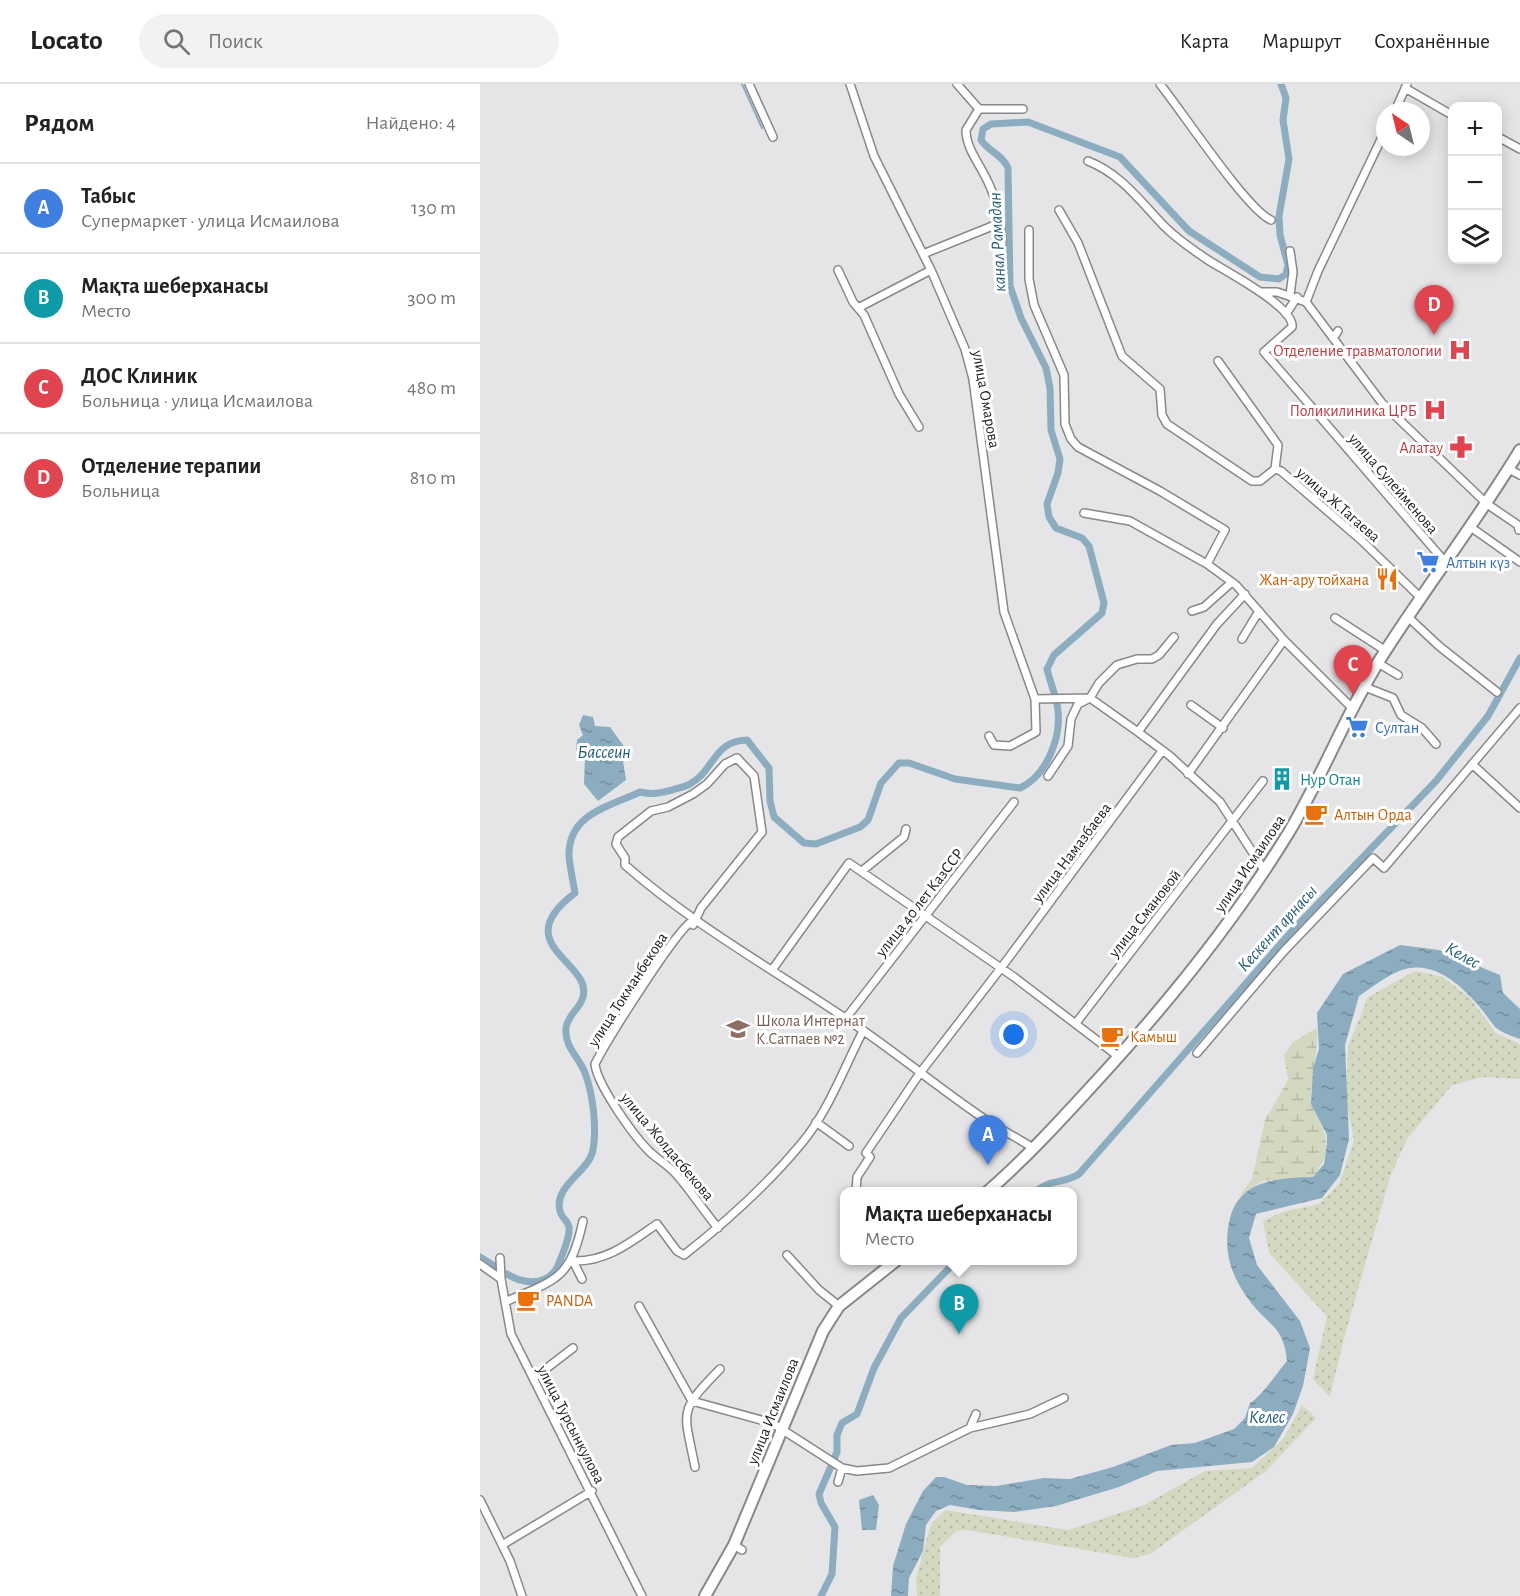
<!DOCTYPE html>
<html lang="ru">
<meta charset="utf-8">
<style>
body{margin:0;font-family:"Alegreya Sans",sans-serif;background:#f2f2f2;color:#222}
.controls{position:absolute;right:18px;top:18px;display:grid;overflow:hidden;border-radius:12px;box-shadow:0 3px 15px #0003}
.controls button{width:54px;height:54px;display:grid;place-items:center;padding:0;border:0;border-bottom:2px solid #e0e0e0;background:#fff;color:#222;font:30px sans-serif}
.compass{position:absolute;left:896px;top:18px;width:54px;height:54px;border-radius:50%;background:#fff;box-shadow:0 3px 15px #0003;rotate:325deg}
.you{position:absolute;left:534px;top:951px;width:21px;height:21px;margin:-15px;border:4px solid #fff;border-radius:50%;background:#1a73e8;box-shadow:0 0 0 9px #1a73e833}
.badge{display:grid;place-items:center;width:39px;height:39px;border-radius:50%;background:#1a73e8;color:#fff;font-size:20px;font-weight:700}
.pin{position:absolute;translate:-50% -50px;filter:drop-shadow(0 2px 3px #0008)}
.pin::after{content:'';position:absolute;top:32px;width:21px;height:18px;background:inherit;clip-path:polygon(0 0,100% 0,50% 100%)}
.popup{position:absolute;left:360px;top:1103px;width:237px;height:78px;box-sizing:border-box;display:grid;place-content:center;border-radius:12px;background:#fff;filter:drop-shadow(0 2px 4px #0005);font-size:20px;white-space:nowrap;color:#767676}
.popup b{font-size:22px;color:#222}
.popup::after{content:'';position:absolute;left:50%;top:100%;margin-left:-12px;border:12px solid transparent;border-top-color:#fff}
.list{margin:0;padding:0;list-style:none}
h2{display:flex;justify-content:space-between;align-items:center;height:78px;margin:0;padding:0 24px;font-size:26px}
h2 small{font-size:20px;font-weight:400;color:#767676}
.list li{display:grid;grid-template-columns:39px 1fr auto;gap:18px;align-items:center;box-sizing:border-box;height:90px;padding:0 24px;border-top:2px solid #e0e0e0}
.list b{display:block;font-size:22px;white-space:nowrap}
.list p{margin:0;font-size:20px;white-space:nowrap;color:#767676}
.list em{font-size:20px;font-style:normal;color:#767676}
.icon{flex:none;width:33px;height:33px;fill:none;stroke:currentColor;stroke-width:2;stroke-linecap:round;stroke-linejoin:round}
.map{position:relative;flex:none;width:1040px;height:1512px;overflow:hidden}
header{display:flex;align-items:center;gap:36px;box-sizing:border-box;height:84px;padding:0 30px;background:#fff;border-bottom:2px solid #e0e0e0}
header strong{font-size:28px}
nav{display:flex;gap:33px;margin-inline-start:auto;font-size:21px}
.search{width:420px;height:54px;background:#f2f2f2;display:flex;align-items:center;gap:15px;box-sizing:border-box;padding:0 21px;border-radius:33px;color:#767676;font-size:22px}
main{display:flex}
aside{flex:1;background:#fff}
.map>svg:first-child{display:block}
.grass{fill:url(#grass-dots)}
.wetland{fill:url(#wetland-marsh)}
.water{fill:url(#water-ripples)}
.lines{fill:none;stroke-linecap:round;stroke-linejoin:round}
.stream{stroke:#8badbf;stroke-width:2}
.canal{stroke:#8badbf;stroke-width:7}
.minor-casing{stroke:#88888a;stroke-width:10}
.primary-casing{stroke:#88888a;stroke-width:14}
.minor{stroke:#fff;stroke-width:7}
.primary{stroke:#fff;stroke-width:10}
.labels{text-anchor:middle;stroke-width:6;stroke-linejoin:round;paint-order:stroke}
.health-label{font-size:16px;fill:#be3a42;stroke:#fff;text-anchor:end}
.street-label{font-size:16px;fill:#1d1d1e;stroke:#fff}
.shop-label{font-size:16px;fill:#366cbe;stroke:#fff;text-anchor:start}
.food-label{font-size:16px;fill:#c56008;stroke:#fff;text-anchor:start}
.culture-label{font-size:16px;fill:#0d838f;stroke:#fff;text-anchor:start}
.education-label{font-size:16px;fill:#785e54;stroke:#fff;text-anchor:start}
.water-label{font-size:18px;font-style:italic;fill:#205c77;stroke:#fff}
</style>
<header>
<strong>Locato</strong>
<div class="search"><svg class="icon" aria-label="search" viewBox="0 0 24 24"><circle cx="10" cy="10" r="6"/><path d="M15 15l6 6"/></svg>Поиск</div>
<nav><a>Карта</a><a>Маршрут</a><a>Сохранённые</a></nav>
</header>
<main>
<aside>
<h2>Рядом<small>Найдено: 4</small></h2>
<ul class="list">
<li><span class="badge" style="background:#3f7fe0">A</span><div><b>Табыс</b><p>Супермаркет · улица Исмаилова</p></div><em>130 m</em></li>
<li><span class="badge" style="background:#0f9aa8">B</span><div><b>Мақта шеберханасы</b><p>Место</p></div><em>300 m</em></li>
<li><span class="badge" style="background:#e0444e">C</span><div><b>ДОС Клиник</b><p>Больница · улица Исмаилова</p></div><em>480 m</em></li>
<li><span class="badge" style="background:#e0444e">D</span><div><b>Отделение терапии</b><p>Больница</p></div><em>810 m</em></li>
</ul>
</aside>
<div class="map">
<svg width="1040" height="1512" viewBox="0 0 1040 1512">
<defs>
<pattern id="grass-dots" width="8" height="8" patternUnits="userSpaceOnUse" patternTransform="scale(1.5)"><rect width="8" height="8" fill="#d3d8c1"/><path d="M2 2h.1M6 6h.1" fill="none" stroke="#b5b9a5" stroke-width="1.8" stroke-linecap="round"/></pattern>
<pattern id="wetland-marsh" width="20" height="14" patternUnits="userSpaceOnUse" patternTransform="scale(1.5)"><rect width="20" height="14" fill="#d3d8c1"/><path d="M1 5h8M5 5V1M11 12h8M15 12V8" fill="none" stroke="#b5b9a5"/></pattern>
<pattern id="water-ripples" width="26" height="14" patternUnits="userSpaceOnUse" patternTransform="scale(1.5)"><rect width="26" height="14" fill="#8badbf"/><path d="M2 4q2-2 4 0t4 0M15 11q2-2 4 0t4 0" fill="none" stroke="#718c9b"/></pattern>
</defs>
<rect width="100%" height="100%" fill="#e5e5e8"/>
<path class="grass" d="M935,887L963,893L990,914L1016,949L1040,960V995L1003,993L972,1001L927,1055L910,1093L863,1258L850,1313L833,1295L847,1232L789,1169L783,1137L802,1128L839,1120L859,1100L874,1057L866,1015L868,963L888,913Z
M822,1321L836,1334L786,1387L670,1470L653,1474L487,1446L476,1447L460,1463V1512H437L436,1494L451,1440L466,1426L588,1446L664,1421L725,1387L772,1384L804,1354Z"/>
<path class="wetland" d="M837,944C839,969 830,992 831,1017C831,1023 835,1028 838,1034C850,1058 850,1071 833,1093L782,1097L759,1113L772,1095L785,1036L808,996L804,971L813,958Z"/>
<path class="water" d="M103,631L113,633L115,642L130,643L146,665L143,677L146,696L118,717L104,700L105,673L96,667L97,656L103,651L99,641Z
M920,861L959,866L1020,891L1023,909L1040,925V955C1009,944 1018,944 998,921C979,899 951,874 919,887C905,893 891,904 879,912L865,961L869,1055L860,1091L842,1114L776,1130L769,1154L777,1181L820,1237L830,1264L823,1302L813,1330L794,1363L772,1378L677,1387L639,1403L576,1422L534,1428L499,1426L470,1421L456,1427L446,1441L443,1467L429,1494L428,1512H411L413,1482L426,1440L443,1407L456,1393H464L487,1401L516,1402L564,1394L590,1395L633,1383L691,1361L715,1359L754,1345L765,1334L770,1319C781,1313 797,1289 807,1277C804,1244 791,1243 772,1220C751,1193 742,1168 750,1134C760,1095 800,1094 833,1093L844,1080L847,1060V1051L831,1020L833,984L839,965L837,929L863,890Z
M393,1411L399,1421L396,1446H382L379,1416Z"/>
<g class="lines">
<path class="stream" d="M262,0L282,44"/>
<path class="canal" d="M555,1108C569,1095 584,1100 599,1090L811,848L956,697L1008,632L1040,574
M0,1173L16,1183
M27,1190C41,1199 61,1202 73,1189C78,1185 80,1175 83,1169C86,1160 90,1152 89,1143C88,1137 81,1133 80,1127C73,1102 109,1088 113,1066C117,1044 113,1010 105,989C99,973 84,963 86,944C88,930 100,925 103,913C113,878 26,861 95,809C93,797 90,784 89,772C88,730 128,723 160,708C173,711 180,709 192,706C198,704 205,703 210,700C235,686 233,657 267,656L289,684L290,717L294,733L324,759L336,760L380,743L388,736L401,699L419,679H429L475,695L540,704C566,692 581,655 578,627C577,614 570,598 567,585L574,571L622,529L624,519L609,462L602,454L576,444L569,433L567,420L578,389L580,375L571,346L570,304L566,284L541,234L530,202L528,84C523,71 509,68 501,56L503,45L511,40L548,38L640,73L709,147L780,193L799,195L806,190L808,181L800,151L799,132L809,75L803,36L806,14L801,0
M354,1375L357,1368V1351L362,1339L377,1330L394,1284L421,1234L477,1176
M341,1512L352,1490L355,1443L341,1419L339,1410L352,1380"/>
<g class="minor-casing">
<path id="minor" d="M269,0L293,53
M370,0L394,72L451,186L485,265L493,295L524,528L555,615L556,648L530,662L514,661L509,652
M477,0L499,25
M680,0C701,26 767,126 791,136
M925,4L972,31
M915,27L927,0
M1018,53L1040,65
M608,77C641,90 660,117 684,142C697,155 713,166 728,176C745,187 815,223 812,243L784,268L966,479
M579,126L598,159L642,272L680,305L682,331L687,340L772,397H780L795,385
M549,146V195L554,221L584,291L585,340L591,355L598,363L680,407L745,446L727,480
M522,159C521,135 517,115 506,94C499,79 486,64 486,46L499,25H543
M443,170L520,139
M358,186L373,218L384,231L419,310L439,343
M780,208H797L826,218
M810,211L813,188L810,167
M826,218L902,319L1007,420L1038,441L1039,446
M826,218L838,187L905,47
M378,224L451,186
M806,230L817,213
M853,254L858,247
M738,277L798,361L795,385
M795,385L801,387L880,455L941,514
M1029,385L1040,391
M604,429L650,437L727,480L756,501L804,556L873,625
M992,444L1040,478
M712,527L724,523L752,498
M928,533L959,562L1017,608
M855,534L906,567
M762,555L779,527
M898,579L918,591
M885,603L913,614L921,631L942,644L956,660
M555,615L610,614L658,648L690,672L740,718L784,786
M711,621L743,644
M658,648L737,540L765,510
M992,680L1040,724
M708,690L804,556
M568,692L588,662L591,635L598,620L610,614L619,599L637,581L657,575H672L679,571L694,553
M382,787L424,753L426,745
M214,836C198,842 126,958 115,980C117,1001 155,1054 171,1069C179,1076 188,1081 196,1090C211,1107 223,1126 238,1144
M213,841L221,824L282,748L274,692L257,674L245,680L227,700L213,710L188,723L171,727L138,753L136,760L145,774V781C211,839 289,883 362,932C411,964 457,1003 506,1036C521,1046 538,1054 553,1064
M292,886L369,779L534,893L639,973
M366,934L534,718
M596,939L783,697
M717,969L804,867L893,774L904,784L1040,624
M336,1038L369,1062
M376,1108L377,1093L390,1073L386,1069L440,989L521,884L682,667
M307,1171L339,1206L359,1222
M20,1174L21,1195L31,1250L162,1512
M93,1177C127,1178 151,1158 177,1140L197,1167L204,1171C246,1138 287,1101 321,1060C348,1028 364,984 383,947
M93,1177L102,1195
M0,1180L21,1195
M25,1218C77,1195 90,1196 103,1137
M159,1222L212,1317L292,1339L362,1384L377,1387L409,1384L490,1344L550,1330L584,1314
M54,1294L93,1264
M490,1344L496,1330
M215,1383C204,1326 197,1329 240,1285
M358,1398L362,1384
M0,1416L30,1477L42,1512
M22,1461L112,1407
M254,1461L262,1466"/>
</g>
<g class="primary-casing">
<path id="primary" d="M507,1108C544,1076 578,1039 611,1003C684,924 753,840 809,748C842,693 865,632 899,577C944,505 996,439 1040,366
M225,1512L254,1461L343,1247L359,1222L417,1176"/>
</g>
<use href="#minor" class="minor"/>
<use href="#primary" class="primary"/>
</g>
<defs>
<g id="hospital-bare" transform="scale(1.8)"><path d="M-5-5h3v3.5h4V-5h3V5h-3V1.5h-4V5h-3Z" fill="#e0444e" stroke="#fff" stroke-width="2.5" paint-order="stroke"/></g>
<g id="pharmacy-bare" transform="scale(1.8)"><path d="M-2-6h4v4h4v4h-4v4h-4v-4h-4v-4h4Z" fill="#e0444e" stroke="#fff" stroke-width="2.5" paint-order="stroke"/></g>
<g id="supermarket-bare" transform="scale(1.8)"><path d="M-6-5.5h2.5l.6 2H6L4.5 2H-2.5L-4.4-4H-6ZM-1.5 3.2a1.3 1.3 0 1 0 .1 0ZM3 3.2a1.3 1.3 0 1 0 .1 0Z" fill="#3f7fe0" stroke="#fff" stroke-width="2.5" paint-order="stroke"/></g>
<g id="restaurant-bare" transform="scale(1.8)"><path d="M-5-6h1v4h1v-4h1v4h1v-4h1v5L-1.5 .5V6h-2V.5L-5-1ZM5-6V6H3V1.5H1.5Q1.5-4 5-6Z" fill="#e8710a" stroke="#fff" stroke-width="2.5" paint-order="stroke"/></g>
<g id="building-bare" transform="scale(1.8)"><path d="M-4-6H4V6H1V3H-1V6H-4ZM-2.5-4.3h1.7v1.8h-1.7ZM.8-4.3h1.7v1.8H.8ZM-2.5-1h1.7V.8h-1.7ZM.8-1h1.7V.8H.8Z" fill="#0f9aa8" stroke="#fff" stroke-width="2.5" paint-order="stroke"/></g>
<g id="cafe-bare" transform="scale(1.8)"><path d="M-5.5-4.5H6V0H3Q3 3.5 0 3.5H-2.5Q-5.5 3.5-5.5 0ZM3-3.2v2h1.7v-2ZM-6 4.5H4V6H-6Z" fill="#e8710a" stroke="#fff" stroke-width="2.5" paint-order="stroke"/></g>
<g id="school-bare" transform="scale(1.8)"><path d="M0-5L7-2L0 1L-7-2ZM-4 1L0 2.5L4 1V4Q0 6-4 4Z" fill="#8d6e63" stroke="#fff" stroke-width="2.5" paint-order="stroke"/></g>
</defs>
<g fill-rule="evenodd">
<use href="#hospital-bare" x="980" y="266"/>
<use href="#hospital-bare" x="955" y="326"/>
<use href="#pharmacy-bare" x="981" y="363"/>
<use href="#supermarket-bare" x="948" y="478"/>
<use href="#restaurant-bare" x="907" y="495"/>
<use href="#supermarket-bare" x="877" y="643"/>
<use href="#building-bare" x="802" y="695"/>
<use href="#cafe-bare" x="836" y="730"/>
<use href="#school-bare" x="258" y="945"/>
<use href="#cafe-bare" x="632" y="952"/>
<use href="#cafe-bare" x="48" y="1216"/>
</g>
<g class="labels">
<g class="health-label">
<text x="962" y="272">Отделение травматологии</text>
<text x="937" y="332">Поликилиника ЦРБ</text>
<text x="963" y="369">Алатау</text>
</g>
<g class="street-label">
<text transform="translate(507 315) rotate(80)" y="6">улица Омарова</text>
<text transform="translate(914 399) rotate(49)" y="6">улица Сулейменова</text>
<text transform="translate(859 420) rotate(41)" y="6">улица Ж.Тагаева</text>
<text transform="translate(591 768) rotate(-53)" y="6">улица Намазбаева</text>
<text transform="translate(769 779) rotate(-56)" y="6">улица Исмаилова</text>
<text transform="translate(439 818) rotate(-52)" y="6">улица 40 лет КазССР</text>
<text transform="translate(664 829) rotate(-52)" y="6">улица Смановой</text>
<text transform="translate(147 905) rotate(-57)" y="6">улица Токманбекова</text>
<text transform="translate(188 1062) rotate(50)" y="6">улица Жолдасбекова</text>
<text transform="translate(292 1327) rotate(-68)" y="6">улица Исмаилова</text>
<text transform="translate(92 1340) rotate(63)" y="6">улица Турсынкулова</text>
</g>
<g class="shop-label">
<text x="966" y="484">Алтын күз</text>
<text x="895" y="649">Султан</text>
</g>
<g class="food-label">
<text x="889" y="501" text-anchor="end">Жан-ару тойхана</text>
<text x="854" y="736">Алтын Орда</text>
<text x="650" y="958">Камыш</text>
<text x="66" y="1222">PANDA</text>
</g>
<g class="culture-label">
<text x="820" y="701">Нур Отан</text>
</g>
<g class="education-label">
<text x="276" y="942">Школа Интернат<tspan x="276" dy="18">К.Сатпаев №2</tspan></text>
</g>
<g class="water-label">
<text transform="translate(517 158) rotate(-93)" y="6">канал Рамадан</text>
<text x="124" y="674">Бассеин</text>
<text transform="translate(797 844) rotate(-48)" y="6">Кескент арнасы</text>
<text transform="translate(983 871) rotate(29)" y="6">Келес</text>
<text x="787" y="1339">Келес</text>
</g>
</g>
</svg>
<div class="controls">
<button>+</button>
<button>−</button>
<button><svg class="icon" aria-label="layers" viewBox="0 0 24 24"><path d="M12 4l9 5-9 5-9-5zM3 14l9 5 9-5"/></svg></button>
</div>
<svg class="compass" viewBox="-18 -18 36 36"><path d="M0-13l5 13h-10z" fill="#e53935"/><path d="M0 13l5-13h-10z" fill="#767676"/></svg>
<div class="you"></div>
<div class="pin badge" style="left:508px;top:1081px;background:#3f7fe0">A</div>
<div class="pin badge" style="left:479px;top:1250px;background:#0f9aa8">B</div>
<div class="popup"><b>Мақта шеберханасы</b>Место</div>
<div class="pin badge" style="left:873px;top:611px;background:#e0444e">C</div>
<div class="pin badge" style="left:954px;top:251px;background:#e0444e">D</div>
</div>
</main>
